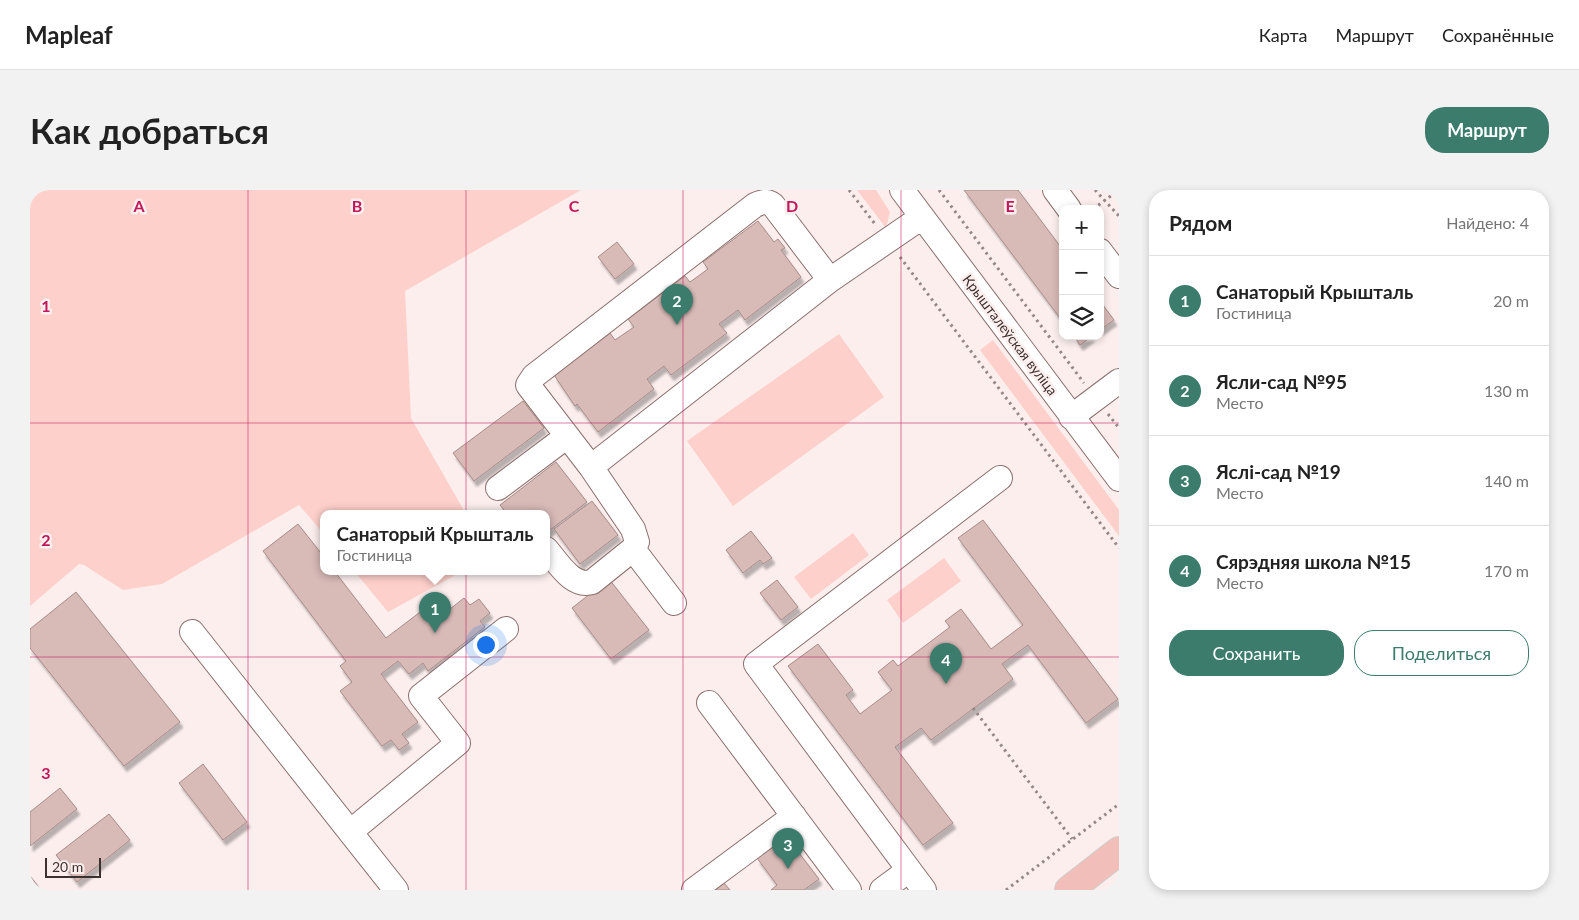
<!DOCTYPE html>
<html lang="ru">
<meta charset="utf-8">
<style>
body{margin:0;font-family:Lato,sans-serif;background:#f2f2f2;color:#222}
.controls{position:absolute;right:15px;top:15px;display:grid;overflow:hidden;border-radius:10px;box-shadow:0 2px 8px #0003}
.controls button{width:45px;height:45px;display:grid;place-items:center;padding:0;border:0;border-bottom:1px solid #e0e0e0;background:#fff;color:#222;font:25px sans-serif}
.scale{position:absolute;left:15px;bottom:12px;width:56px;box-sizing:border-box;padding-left:5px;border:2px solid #3d312f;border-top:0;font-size:14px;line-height:18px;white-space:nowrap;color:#3d312f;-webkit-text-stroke:4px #fbeeed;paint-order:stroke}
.you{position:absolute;left:455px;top:454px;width:18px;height:18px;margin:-12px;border:4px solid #fff;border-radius:50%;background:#1a73e8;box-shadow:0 0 0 8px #1a73e833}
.badge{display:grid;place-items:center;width:32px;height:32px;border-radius:50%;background:#3b7c6d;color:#fff;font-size:16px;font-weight:700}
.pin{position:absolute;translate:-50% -41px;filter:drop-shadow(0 1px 2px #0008)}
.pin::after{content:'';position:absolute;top:26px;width:18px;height:15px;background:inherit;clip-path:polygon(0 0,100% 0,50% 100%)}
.popup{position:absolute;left:290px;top:320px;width:230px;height:65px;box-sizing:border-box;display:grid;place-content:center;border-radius:10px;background:#fff;filter:drop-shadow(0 1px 4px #0005);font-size:16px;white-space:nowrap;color:#767676}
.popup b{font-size:19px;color:#222}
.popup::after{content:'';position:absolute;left:50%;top:100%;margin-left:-10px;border:10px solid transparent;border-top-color:#fff}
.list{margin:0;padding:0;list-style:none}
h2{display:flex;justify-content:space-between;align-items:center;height:65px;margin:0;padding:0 20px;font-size:21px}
h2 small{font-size:16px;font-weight:400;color:#767676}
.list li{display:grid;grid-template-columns:32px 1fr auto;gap:15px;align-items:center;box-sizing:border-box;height:90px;padding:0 20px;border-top:1px solid #e0e0e0}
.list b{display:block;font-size:19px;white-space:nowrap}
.list p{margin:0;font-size:16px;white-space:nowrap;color:#767676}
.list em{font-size:16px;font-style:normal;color:#767676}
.actions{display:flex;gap:10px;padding:15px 20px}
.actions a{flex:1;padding:11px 0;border:1px solid #3b7c6d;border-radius:20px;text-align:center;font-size:18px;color:#3b7c6d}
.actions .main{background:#3b7c6d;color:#fff}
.icon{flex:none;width:28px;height:28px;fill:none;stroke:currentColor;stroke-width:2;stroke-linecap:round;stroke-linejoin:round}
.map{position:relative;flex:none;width:1089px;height:700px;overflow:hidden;border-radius:20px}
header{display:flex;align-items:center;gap:30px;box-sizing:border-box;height:70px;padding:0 25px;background:#fff;border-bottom:1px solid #e0e0e0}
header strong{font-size:24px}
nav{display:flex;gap:28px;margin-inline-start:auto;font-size:18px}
.intro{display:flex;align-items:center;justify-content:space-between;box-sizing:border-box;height:120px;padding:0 30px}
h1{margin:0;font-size:35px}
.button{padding:12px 22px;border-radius:20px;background:#3b7c6d;color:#fff;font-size:18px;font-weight:700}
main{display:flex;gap:30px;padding:0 30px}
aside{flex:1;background:#fff;border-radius:20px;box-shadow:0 2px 8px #0003}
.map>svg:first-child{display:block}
.green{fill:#fed0cb}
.building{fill:#d8bab7;stroke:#a88c89;filter:url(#shadow)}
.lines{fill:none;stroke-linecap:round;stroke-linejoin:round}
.minor-casing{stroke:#8b706d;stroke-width:26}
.major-casing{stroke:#d0cecd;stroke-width:30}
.path{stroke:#958887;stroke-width:3;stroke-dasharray:2.5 4;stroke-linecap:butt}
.minor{stroke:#fff;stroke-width:24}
.major{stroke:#f1beb9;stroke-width:28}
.grid{fill:none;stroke:#c2185b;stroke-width:1;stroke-opacity:0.55}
.labels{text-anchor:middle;stroke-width:5;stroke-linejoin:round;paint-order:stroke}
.street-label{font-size:14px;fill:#3d312f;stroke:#fbeeed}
.grid-label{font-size:16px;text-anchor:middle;font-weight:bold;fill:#c2185b;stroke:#fbeeed;stroke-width:5;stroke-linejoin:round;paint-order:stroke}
</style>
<header>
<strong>Mapleaf</strong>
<nav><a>Карта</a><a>Маршрут</a><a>Сохранённые</a></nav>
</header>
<div class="intro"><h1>Как добраться</h1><a class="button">Маршрут</a></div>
<main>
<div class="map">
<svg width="1089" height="700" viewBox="0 0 1089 700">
<defs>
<filter id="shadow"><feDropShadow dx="3" dy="5.5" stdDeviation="1" flood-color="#0004"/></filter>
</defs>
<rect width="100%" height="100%" fill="#fbeeed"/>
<path class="green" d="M0,0H551L375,101L381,228L436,324H294V344L269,315L132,394L93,400L54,375L49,374L0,416Z
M827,0H846L860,22L856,38Z
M809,144L854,207L703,316L657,251Z
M963,150L1089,320V346L950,160Z
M823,343L839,365L781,409L764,387Z
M914,368L931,391L873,433L857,410Z
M325,382H431L358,422Z"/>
<path class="building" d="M934,0H988L1033,60V132Z
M728,31L744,52L748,49L755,58L751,60L771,87L715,130L708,120L689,134L697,143L641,185L634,176L617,189L624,199L568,242L547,214L545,216L524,185L580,143L585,150L604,137L598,129L655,86L660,92L678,79L673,72Z
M587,52L604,74L585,89L568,67Z
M1070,111L1084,130L1070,140Z
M1044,146H1062L1050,155Z
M493,211L514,238L444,291L423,263Z
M526,272L557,312L516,343V324H477L470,315Z
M562,311L588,345L550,374L524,339Z
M953,330L1088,509L1056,533L998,455L972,474L983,489L901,550L891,538L865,557L923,633L893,655L758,476L788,454L823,500L816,505L830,524L862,500L848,482L863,470L868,476L920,437L915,431L931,419L961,459L993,435L928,348Z
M268,334L294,367V382H305L356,448L410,407L420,419L434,408L440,415L449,409L460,423L450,431L455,437L398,481L393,473L379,484L368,471L351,484L388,532L372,544L379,553L369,560L361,550L352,556L310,501L322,492L310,476L316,471L233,361Z
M721,341L742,368L733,374L730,370L713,383L696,360Z
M579,389L619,440L581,469L542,418Z
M747,390L768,417L751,430L730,403Z
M46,402L150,532L94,576L0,458V439Z
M173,574L217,632L193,650L149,593Z
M30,598L47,619L0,656V622Z
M79,624L100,650L47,692L26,665Z
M756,646L789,689L774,700H741L747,695L727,668Z
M1,687L11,700H0Z
M694,693L700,700H685Z"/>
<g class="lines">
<g class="minor-casing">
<path id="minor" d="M872,0L1089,289
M1025,0L1039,19
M1070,61L1089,86
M800,90L743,15C737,10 732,12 725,15L504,186L498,195L561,277L800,90L892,27
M1041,227L1089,191
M468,298L536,247
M516,359C528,372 542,398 562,392L603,359L607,352L603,339L561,277
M603,359L644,413
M162,442L366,700
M679,513L819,700
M320,642L428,553L391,506L476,439
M664,700L764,626
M852,700L879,680
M894,700L726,474L970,288"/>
</g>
<g class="major-casing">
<path id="major" d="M1039,700L1089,661"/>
</g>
<path class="path" d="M819,0L845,34
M909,0L1054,193
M1065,0L1089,26
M1063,19L1089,0
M870,67L1089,358
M1078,224L1089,238
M943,518L1042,649
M976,700L1089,614
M1082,700L1089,695"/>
<use href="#minor" class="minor"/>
<use href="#major" class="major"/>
</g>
<path class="grid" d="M218,0V700M436,0V700M653,0V700M871,0V700M0,233H1089M0,467H1089"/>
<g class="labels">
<g class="street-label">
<text transform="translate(980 145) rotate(53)" y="5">Крышталеўская вуліца</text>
</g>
</g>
<g class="grid-label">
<text x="109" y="22">A</text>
<text x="327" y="22">B</text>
<text x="544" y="22">C</text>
<text x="762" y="22">D</text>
<text x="980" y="22">E</text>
<text x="16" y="122">1</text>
<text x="16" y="356">2</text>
<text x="16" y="589">3</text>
</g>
</svg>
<div class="controls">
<button>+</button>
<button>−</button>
<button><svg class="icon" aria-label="layers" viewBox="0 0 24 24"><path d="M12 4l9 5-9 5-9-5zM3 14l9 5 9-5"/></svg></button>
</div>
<div class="scale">20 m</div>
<div class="you"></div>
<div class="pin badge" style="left:405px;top:443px">1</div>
<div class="popup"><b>Санаторый Крышталь</b>Гостиница</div>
<div class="pin badge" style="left:647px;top:135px">2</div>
<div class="pin badge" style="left:758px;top:679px">3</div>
<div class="pin badge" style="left:916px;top:494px">4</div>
</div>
<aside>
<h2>Рядом<small>Найдено: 4</small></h2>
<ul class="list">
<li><span class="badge">1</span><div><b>Санаторый Крышталь</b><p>Гостиница</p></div><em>20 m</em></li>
<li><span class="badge">2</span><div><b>Ясли-сад №95</b><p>Место</p></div><em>130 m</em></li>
<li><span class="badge">3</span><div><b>Яслі-сад №19</b><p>Место</p></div><em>140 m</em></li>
<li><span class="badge">4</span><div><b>Сярэдняя школа №15</b><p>Место</p></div><em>170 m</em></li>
</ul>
<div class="actions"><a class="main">Сохранить</a><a>Поделиться</a></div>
</aside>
</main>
